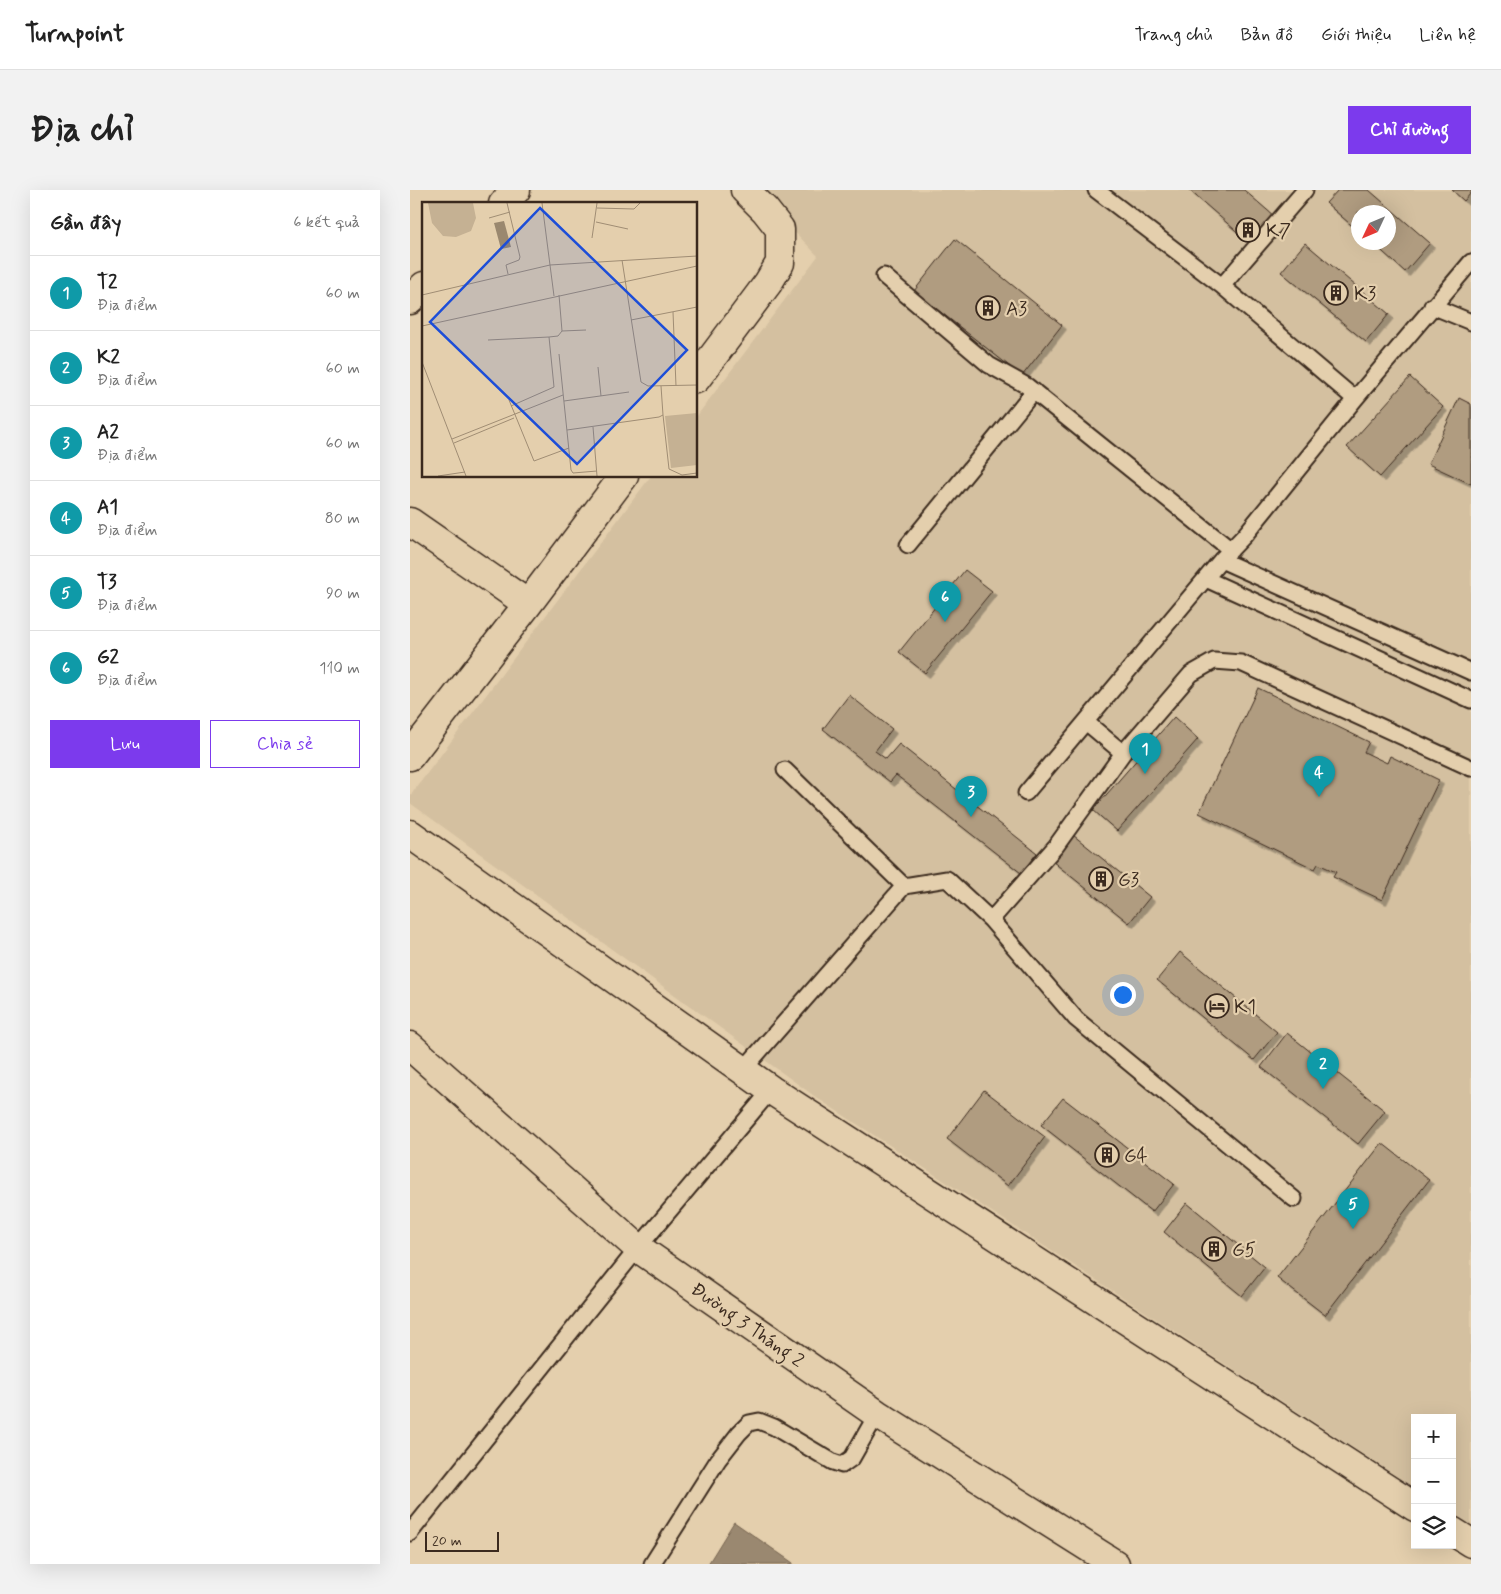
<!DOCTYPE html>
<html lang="vi">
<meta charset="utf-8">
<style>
body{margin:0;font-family:Mynerve,sans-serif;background:#f2f2f2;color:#222}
.controls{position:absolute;right:15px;bottom:15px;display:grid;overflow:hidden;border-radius:0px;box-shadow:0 5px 20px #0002}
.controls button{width:45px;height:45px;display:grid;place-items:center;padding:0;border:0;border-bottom:1px solid #e0e0e0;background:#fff;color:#222;font:25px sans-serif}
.compass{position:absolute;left:941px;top:15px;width:45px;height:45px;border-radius:50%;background:#fff;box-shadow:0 5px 20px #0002;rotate:226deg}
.scale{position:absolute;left:15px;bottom:12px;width:74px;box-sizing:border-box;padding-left:5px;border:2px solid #3b2a1e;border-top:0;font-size:14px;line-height:18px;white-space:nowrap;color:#3b2a1e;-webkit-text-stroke:4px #e4cfad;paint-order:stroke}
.you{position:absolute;left:712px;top:804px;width:18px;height:18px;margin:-12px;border:4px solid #fff;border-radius:50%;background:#1a73e8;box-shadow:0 0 0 8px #1a73e833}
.badge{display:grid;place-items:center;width:32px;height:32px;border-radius:50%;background:#7c3aed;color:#fff;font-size:16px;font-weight:700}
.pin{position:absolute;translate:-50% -41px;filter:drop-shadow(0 1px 2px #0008)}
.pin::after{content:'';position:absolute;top:26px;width:18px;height:15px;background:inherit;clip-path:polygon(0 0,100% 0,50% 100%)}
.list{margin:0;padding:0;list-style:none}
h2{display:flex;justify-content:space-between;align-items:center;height:65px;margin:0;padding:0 20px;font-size:21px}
h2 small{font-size:16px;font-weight:400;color:#767676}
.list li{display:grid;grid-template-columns:32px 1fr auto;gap:15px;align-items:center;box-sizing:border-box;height:75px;padding:0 20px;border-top:1px solid #e0e0e0}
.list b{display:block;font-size:19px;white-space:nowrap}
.list p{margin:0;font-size:16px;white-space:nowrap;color:#767676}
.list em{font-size:16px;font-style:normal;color:#767676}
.actions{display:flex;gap:10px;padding:15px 20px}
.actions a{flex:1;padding:11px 0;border:1px solid #7c3aed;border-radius:0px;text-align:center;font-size:18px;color:#7c3aed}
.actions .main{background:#7c3aed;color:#fff}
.icon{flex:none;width:28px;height:28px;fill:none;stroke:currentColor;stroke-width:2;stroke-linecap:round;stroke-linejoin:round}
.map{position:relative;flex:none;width:1061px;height:1374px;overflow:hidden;border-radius:0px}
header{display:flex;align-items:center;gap:30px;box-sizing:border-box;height:70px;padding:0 25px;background:#fff;border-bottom:1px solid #e0e0e0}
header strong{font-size:24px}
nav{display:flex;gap:28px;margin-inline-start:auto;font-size:18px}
.intro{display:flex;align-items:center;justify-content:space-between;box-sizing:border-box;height:120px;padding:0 30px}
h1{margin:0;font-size:35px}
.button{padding:12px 22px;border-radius:0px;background:#7c3aed;color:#fff;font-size:18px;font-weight:700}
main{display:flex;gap:30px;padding:0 30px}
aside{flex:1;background:#fff;border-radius:0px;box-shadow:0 5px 20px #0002}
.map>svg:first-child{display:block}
.built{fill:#d4c0a0;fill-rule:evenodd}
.water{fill:#9a886f;stroke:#74624f}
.building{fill:#b09c80;stroke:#3b2a1e;filter:url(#shadow)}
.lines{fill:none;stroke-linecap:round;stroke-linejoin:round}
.lane-casing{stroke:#3b2a1e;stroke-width:19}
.street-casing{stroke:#3b2a1e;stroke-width:31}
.secondary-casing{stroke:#3b2a1e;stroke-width:31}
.lane{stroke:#e4cfad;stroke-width:15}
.street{stroke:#e4cfad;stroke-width:28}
.secondary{stroke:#e4cfad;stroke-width:28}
.labels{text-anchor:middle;stroke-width:4.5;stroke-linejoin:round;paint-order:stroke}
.poi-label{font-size:19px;fill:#3b2a1e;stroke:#e4cfad;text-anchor:start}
.street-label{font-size:19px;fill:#3b2a1e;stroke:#e4cfad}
.inset-road{fill:none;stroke:#a08d74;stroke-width:1}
.view{fill:#1d4ed8;fill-opacity:0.15;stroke:#1d4ed8;stroke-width:2.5}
.inset-edge{fill:none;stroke:#3b2a1e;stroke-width:2.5}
</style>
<header>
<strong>Turnpoint</strong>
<nav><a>Trang chủ</a><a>Bản đồ</a><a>Giới thiệu</a><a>Liên hệ</a></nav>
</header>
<div class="intro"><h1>Địa chỉ</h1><a class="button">Chỉ đường</a></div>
<main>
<aside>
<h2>Gần đây<small>6 kết quả</small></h2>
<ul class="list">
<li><span class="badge" style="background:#0f9aa8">1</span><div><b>T2</b><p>Địa điểm</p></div><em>60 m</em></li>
<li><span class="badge" style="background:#0f9aa8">2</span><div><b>K2</b><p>Địa điểm</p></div><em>60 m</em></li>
<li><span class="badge" style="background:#0f9aa8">3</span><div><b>A2</b><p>Địa điểm</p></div><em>60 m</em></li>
<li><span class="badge" style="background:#0f9aa8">4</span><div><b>A1</b><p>Địa điểm</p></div><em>80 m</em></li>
<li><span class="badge" style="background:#0f9aa8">5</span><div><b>T3</b><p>Địa điểm</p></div><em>90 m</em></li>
<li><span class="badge" style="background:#0f9aa8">6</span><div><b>G2</b><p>Địa điểm</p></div><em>110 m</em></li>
</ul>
<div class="actions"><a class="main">Lưu</a><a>Chia sẻ</a></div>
</aside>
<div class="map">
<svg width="1061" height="1374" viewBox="0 0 1061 1374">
<defs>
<filter id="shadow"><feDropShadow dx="4.5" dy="4.5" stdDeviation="0" flood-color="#0004"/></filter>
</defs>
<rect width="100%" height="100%" fill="#e4cfad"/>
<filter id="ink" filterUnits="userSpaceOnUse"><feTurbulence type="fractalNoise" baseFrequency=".02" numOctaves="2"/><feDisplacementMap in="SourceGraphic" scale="10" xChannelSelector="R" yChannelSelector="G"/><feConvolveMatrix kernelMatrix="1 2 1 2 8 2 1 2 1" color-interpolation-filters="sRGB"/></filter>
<g filter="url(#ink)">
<path class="built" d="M344,0H1061V1334L1042,1322V1228H1005V1298L407,908L0,613V606L241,286H286V227L408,66ZM948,22H978V52H948Z"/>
<path class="water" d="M324,1332L383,1373V1374H298Z"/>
<path class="building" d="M779,0H834L864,26L840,53Z
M928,0H959L1020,53L995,82L962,52H978V22H948V41L916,13Z
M1042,0H1061V3L1054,11Z
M545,49L652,135L612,186L504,101Z
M895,53L979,124L956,152L871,82Z
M1000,187L1033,217L970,287L937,257Z
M1049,208L1061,214V294L1018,274Z
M555,380L582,401L515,483L489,462Z
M848,498L959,552L954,562L977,573L980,566L1029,590L972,710L923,687L926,682L908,674L905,679L789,623Z
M439,505L482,539L465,561L476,569L489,554L627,663L611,683L486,585L480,592L413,539Z
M764,527L788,549L707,641L683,620Z
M663,645L740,707L719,733L642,671Z
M770,762L867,842L844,870L747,790Z
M877,843L975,921L948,954L851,877Z
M574,900L635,947L598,996L537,949Z
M653,908L764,994L742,1022L631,935Z
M972,953L1019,990L915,1125L867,1088Z
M777,1013L855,1077L832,1106L754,1042Z"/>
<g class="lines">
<g class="lane-casing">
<path id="lane" d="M686,0L812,96L945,209
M474,86L579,175L617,196L821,360
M812,96L895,0
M1022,116L1061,132
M498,355L624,201
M811,370L1061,482
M796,389L1061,510
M676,532L713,563
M375,580L494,696L537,689L581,730
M616,603L811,370L834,346L945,209L1061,72
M333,880L494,696
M884,1009L666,829L581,730L646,656L713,563L781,484L804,471L831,473L1061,578
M0,1343L228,1058L361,900
M242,1374L308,1270L329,1243L339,1233L349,1231L364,1237L423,1272L432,1275L442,1268L467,1224"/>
</g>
<g class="street-casing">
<path id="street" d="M93,14L106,0
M0,110L14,96
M286,189L358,93L370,73V39L355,20L335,0
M0,332L118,414
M0,566L118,414L214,286
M0,644L361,900L1005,1317
M1042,1341L1061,1353"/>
</g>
<g class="secondary-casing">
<path id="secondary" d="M0,856L228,1058L467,1224L705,1374"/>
</g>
<use href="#lane" class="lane"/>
<use href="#street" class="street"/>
<use href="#secondary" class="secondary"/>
</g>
</g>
<defs>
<g id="building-ring" transform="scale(1.25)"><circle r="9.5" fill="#e4cfad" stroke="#3b2a1e" stroke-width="1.5"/><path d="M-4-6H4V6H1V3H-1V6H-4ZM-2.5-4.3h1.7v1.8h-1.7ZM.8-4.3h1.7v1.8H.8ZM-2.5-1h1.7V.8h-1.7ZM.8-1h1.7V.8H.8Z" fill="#3b2a1e"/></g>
<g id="hotel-ring" transform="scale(1.25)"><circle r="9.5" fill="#e4cfad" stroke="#3b2a1e" stroke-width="1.5"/><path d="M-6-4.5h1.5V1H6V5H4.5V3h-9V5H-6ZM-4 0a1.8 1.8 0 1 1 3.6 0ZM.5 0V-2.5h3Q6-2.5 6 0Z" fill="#3b2a1e"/></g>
</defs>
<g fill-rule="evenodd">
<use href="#building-ring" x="838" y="40"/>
<use href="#building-ring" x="926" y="103"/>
<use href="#building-ring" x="578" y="118"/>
<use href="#building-ring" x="691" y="689"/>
<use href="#hotel-ring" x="807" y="816"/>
<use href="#building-ring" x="697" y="965"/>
<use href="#building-ring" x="804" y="1059"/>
</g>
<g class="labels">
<g class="poi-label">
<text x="856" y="47">K7</text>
<text x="944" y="110">K3</text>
<text x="596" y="125">A3</text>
<text x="708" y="696">G3</text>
<text x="824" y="823">K1</text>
<text x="714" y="972">G4</text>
<text x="822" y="1066">G5</text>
</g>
<g class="street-label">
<text transform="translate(338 1134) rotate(35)" y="7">Đường 3 Tháng 2</text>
</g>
</g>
<g transform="translate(12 12)">
<rect width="275" height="275" fill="#e4cfad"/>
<path d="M6,1H51L54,16L49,29L34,35L21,34L10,21ZM275,211V263L249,266L243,214Z" fill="#c5b193"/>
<path d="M82,19L89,45L79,47L72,21Z" fill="#9a886f"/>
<path class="inset-road" d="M85,1L98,55L97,58L84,63L86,72M120,1L132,94M175,6L212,7L218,1M67,16L88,10M174,20L206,27M170,36L175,1M200,58L219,180L226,184L275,183M0,93L128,63L275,54M137,93L140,129M251,110L254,184M209,118L275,105M0,124L275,64M127,135L136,134L140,129L164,128M66,138L127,135L132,185L89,204M137,152L149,268L151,271L175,269M0,160L44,274M176,165L179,194M87,198L112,259L147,246M142,199L207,190M241,213L247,267L260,273L275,271M171,225L175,274M145,228L237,215L241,213L239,184M30,237L141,193M32,241L92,216M16,274L43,270"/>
<path class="view" d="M118,6L265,148L155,262L8,120Z"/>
<rect width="275" height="275" class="inset-edge"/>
</g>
</svg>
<div class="controls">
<button>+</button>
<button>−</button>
<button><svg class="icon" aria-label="layers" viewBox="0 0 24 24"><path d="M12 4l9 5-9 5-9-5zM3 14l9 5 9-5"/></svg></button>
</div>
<svg class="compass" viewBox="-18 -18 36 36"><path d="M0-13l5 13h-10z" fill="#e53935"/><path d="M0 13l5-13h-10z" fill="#767676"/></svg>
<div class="scale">20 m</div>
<div class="you"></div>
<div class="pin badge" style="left:735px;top:584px;background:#0f9aa8">1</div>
<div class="pin badge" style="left:913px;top:899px;background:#0f9aa8">2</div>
<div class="pin badge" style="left:561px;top:627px;background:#0f9aa8">3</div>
<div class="pin badge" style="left:909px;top:607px;background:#0f9aa8">4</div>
<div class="pin badge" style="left:943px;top:1039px;background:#0f9aa8">5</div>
<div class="pin badge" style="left:535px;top:432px;background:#0f9aa8">6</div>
</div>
</main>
